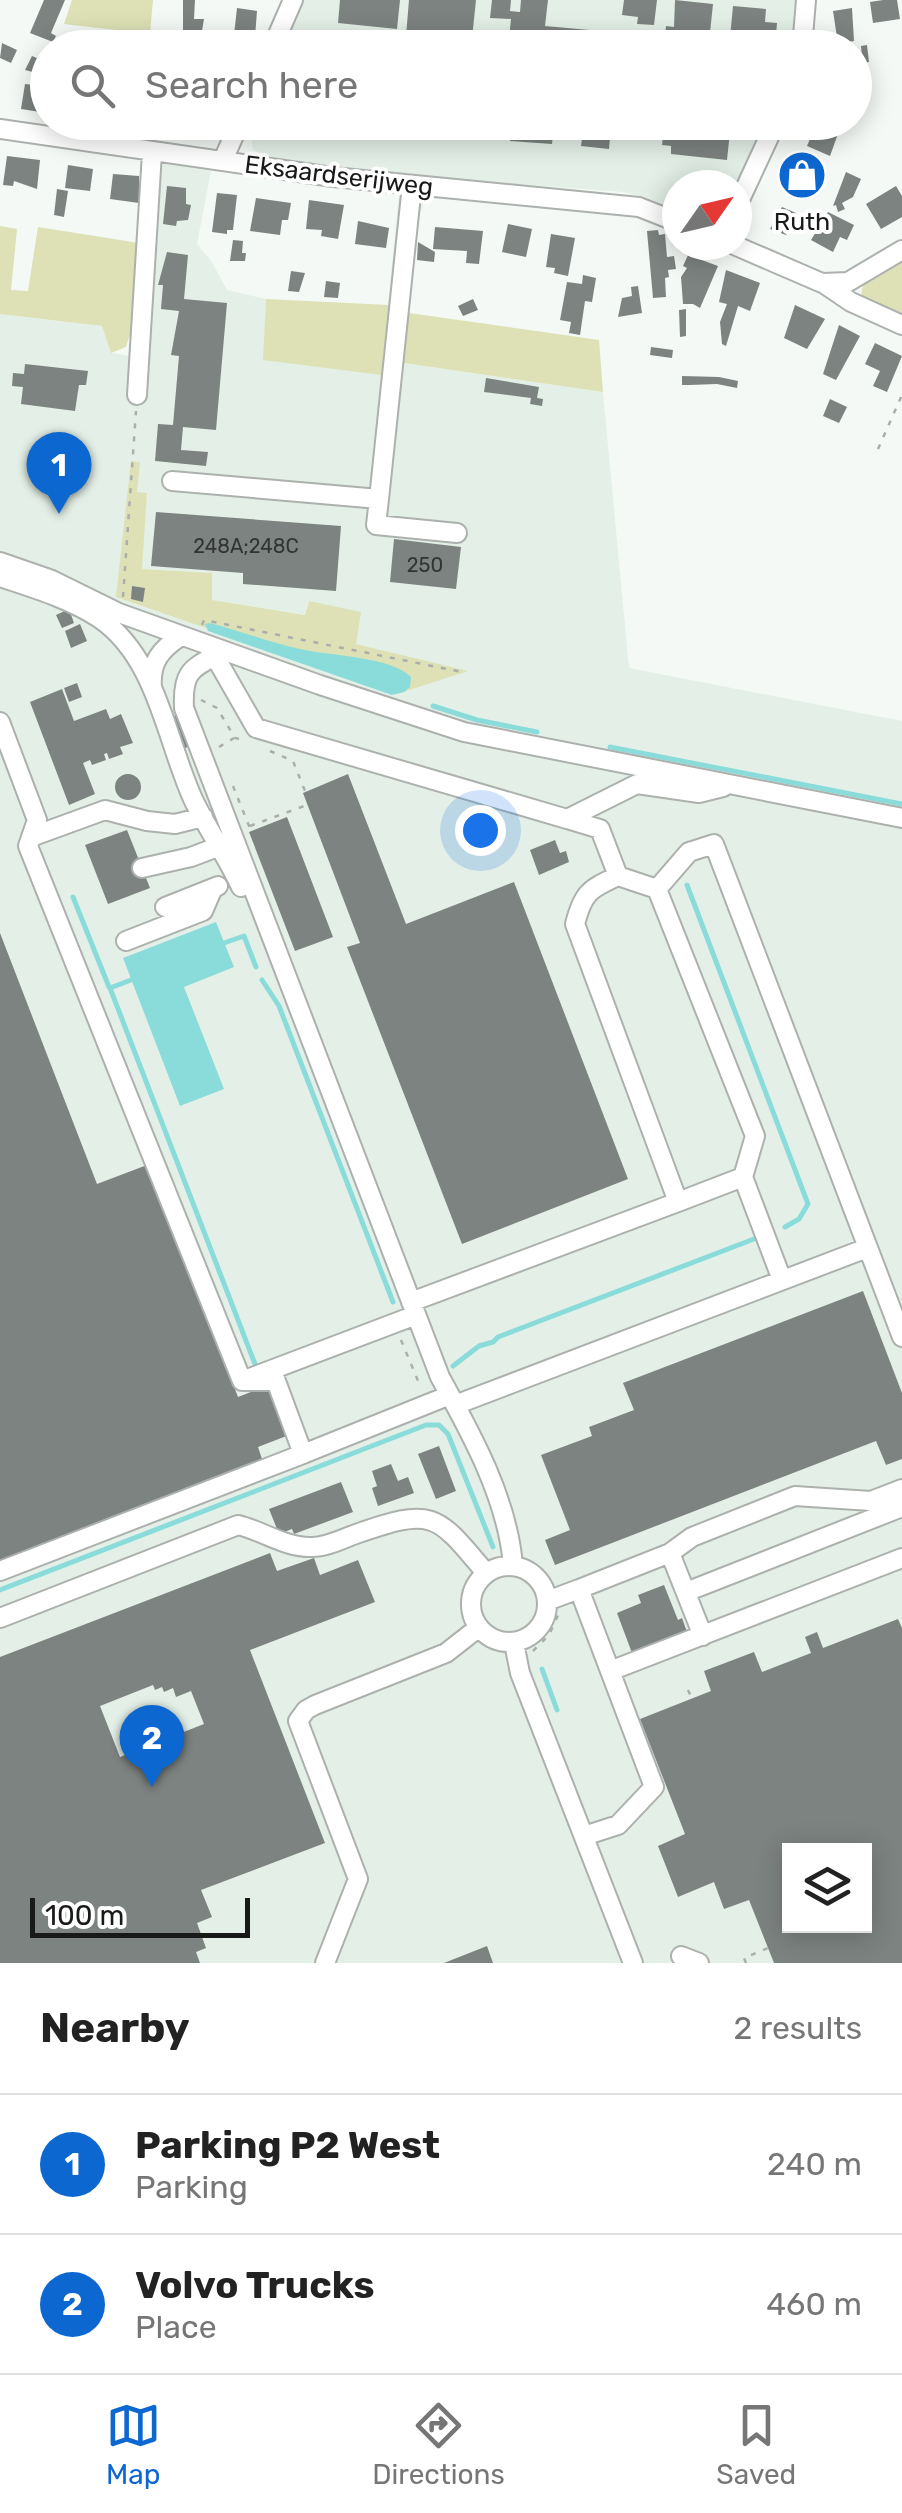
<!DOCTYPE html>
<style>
body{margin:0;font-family:Rubik,sans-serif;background:#f6f6f6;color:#222}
.controls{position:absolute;right:30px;bottom:30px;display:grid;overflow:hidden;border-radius:0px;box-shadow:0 5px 25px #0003}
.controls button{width:90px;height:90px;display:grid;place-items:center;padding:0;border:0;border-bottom:2px solid #e0e0e0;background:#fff;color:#222;font:50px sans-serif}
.compass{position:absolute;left:662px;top:170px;width:90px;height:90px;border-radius:50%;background:#fff;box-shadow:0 5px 25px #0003;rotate:56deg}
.scale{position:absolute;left:30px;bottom:25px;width:220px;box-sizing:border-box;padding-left:10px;border:5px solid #181a19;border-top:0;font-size:28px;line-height:35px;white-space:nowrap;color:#181a19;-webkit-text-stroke:8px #fff;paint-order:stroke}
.you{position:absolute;left:480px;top:830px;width:35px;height:35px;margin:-25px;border:8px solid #fff;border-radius:50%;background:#1a73e8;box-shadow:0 0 0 15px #1a73e833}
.badge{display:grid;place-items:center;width:65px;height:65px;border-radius:50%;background:#0d67d0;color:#fff;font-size:32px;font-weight:700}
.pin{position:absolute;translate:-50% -82px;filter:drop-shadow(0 2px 5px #0008)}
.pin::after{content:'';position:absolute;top:52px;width:35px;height:30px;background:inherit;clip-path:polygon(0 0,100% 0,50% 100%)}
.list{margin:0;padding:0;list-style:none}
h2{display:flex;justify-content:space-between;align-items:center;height:130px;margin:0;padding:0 40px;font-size:42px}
h2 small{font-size:32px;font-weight:400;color:#767676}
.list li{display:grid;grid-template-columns:65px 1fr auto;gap:30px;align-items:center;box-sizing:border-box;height:140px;padding:0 40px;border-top:2px solid #e0e0e0}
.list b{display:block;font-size:38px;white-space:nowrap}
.list p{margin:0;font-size:32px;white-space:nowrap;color:#767676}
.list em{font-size:32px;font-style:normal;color:#767676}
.icon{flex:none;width:55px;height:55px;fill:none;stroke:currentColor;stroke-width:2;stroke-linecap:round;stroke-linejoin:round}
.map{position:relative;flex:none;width:902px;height:1963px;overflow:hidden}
.search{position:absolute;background:#fff;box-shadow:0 5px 25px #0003;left:30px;right:30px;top:30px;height:110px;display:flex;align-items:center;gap:25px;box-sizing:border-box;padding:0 35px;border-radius:55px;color:#767676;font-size:38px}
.sheet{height:410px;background:#fff}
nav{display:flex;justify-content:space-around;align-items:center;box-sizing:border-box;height:140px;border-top:2px solid #e0e0e0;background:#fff;font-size:28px;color:#767676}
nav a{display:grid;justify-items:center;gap:5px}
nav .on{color:#0d67d0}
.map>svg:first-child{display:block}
.built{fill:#e4f0e7;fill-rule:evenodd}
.green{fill:#dde1b5}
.water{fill:#8adcdb}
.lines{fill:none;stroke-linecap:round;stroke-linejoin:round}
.stream{stroke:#8adcdb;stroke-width:5}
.building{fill:#7d8381;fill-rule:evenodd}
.minor-casing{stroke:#acb1ad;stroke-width:22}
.path{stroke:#abafac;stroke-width:2.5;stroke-dasharray:5 8;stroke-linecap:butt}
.minor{stroke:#fff;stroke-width:18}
.labels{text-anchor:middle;stroke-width:8;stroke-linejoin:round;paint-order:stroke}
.number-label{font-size:20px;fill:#313433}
.street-label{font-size:25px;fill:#181a19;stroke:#fff}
.poi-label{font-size:25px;fill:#181a19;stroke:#fff}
</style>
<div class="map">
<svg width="902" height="1963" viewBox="0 0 902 1963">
<rect width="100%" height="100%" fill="#f4f9f5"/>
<path class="built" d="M302,0H797L799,7L793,47L283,48Z
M252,122L764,123L737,185H677V210L645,197L622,192L361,172L275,161L253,150L250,131Z
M164,163L211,171L197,244L212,262L227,290L266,299L264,359L381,375L399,194L426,196L411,241L404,312L409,313L404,363L603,392L629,668L902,721V1963H0V314L102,326L112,353L142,358L158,171ZM139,463L137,493L147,494L141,569L212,573L211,600L306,615L308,602L360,612L355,644L466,671L117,597ZM790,1850H864V1926H790Z"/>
<path class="green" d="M72,0H153L150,34L64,24Z
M0,226L17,229L11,290L28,291L38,227L139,243L132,328L126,347L111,353L102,326L0,314Z
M902,261V318L861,297L863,284Z
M266,299L389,305L381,375L263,360Z
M409,313L599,340L603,392L404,363Z
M131,461L140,462L137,492L147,493L142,569L212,573V600L305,615L309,601L361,612L356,644L468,671L397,694L116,597Z"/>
<path class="water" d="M210,623C240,631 269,642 300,649C329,656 390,656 411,677L410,687L404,692L392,695L208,631L205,624Z
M216,922L234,967L184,987L224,1089L180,1106L123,958Z"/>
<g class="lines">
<path class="stream" d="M433,706L477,720L537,732
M610,747L902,804
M687,885L808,1204L799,1219L785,1227
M73,897L109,987
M224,943L244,936L256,967
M131,980L110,988L255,1364
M262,980L279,1006L393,1302
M453,1366L479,1346L493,1342L498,1337L754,1239
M0,1590L426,1425H439L448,1434L493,1547
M542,1669L557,1710"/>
</g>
<path class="building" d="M44,0H65L51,33L56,36L53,42L30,33Z
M183,0H195L194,19H204L202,31L207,32L206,40L183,38Z
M340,0H400L397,29L338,23Z
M409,0H476L471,48H405Z
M492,0H511L510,11L520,12L521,0H548L545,26L601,31L600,41L623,45L622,48H513L514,39L509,38L511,19L490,18Z
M624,0H657L654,25L637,24L638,17L622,15Z
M675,0L713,4L709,42L719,43V48H664L666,26L674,27Z
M883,0H897L900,19L873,23L870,2Z
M733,6L766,9L765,22L777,23L775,48H729Z
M237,8L257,11L255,37L234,35Z
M852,8L854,41L838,44L833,11Z
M2,43L17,50L11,63L0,58Z
M867,45L869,62L857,64L858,74L871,80L854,111V59L862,58L861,46Z
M32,56L48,63V76L25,70Z
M25,84L43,86L40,112L21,109Z
M560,122L559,127L554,126L552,144L510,141L511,123Z
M646,122H731L727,160L671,154V146L662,145L664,127L646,125Z
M817,122L839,131L830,156L807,146Z
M584,123L611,126L609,149L581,146Z
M7,156L40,160L37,189L14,181L13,186L3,185Z
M800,161L818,168L816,173L823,176L814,196L789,186Z
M68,165L93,169L90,191L65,188Z
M846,172L861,179L853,197L842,203L845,209L838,212L836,205L833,206Z
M113,174L139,176V203L110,199Z
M167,186L186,188V204L191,205L188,220L177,221L176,226L163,224Z
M896,186L902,196V217L881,229L866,204Z
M57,189L68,191L64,217L54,215Z
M217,193L237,195L233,230H227V234L212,232Z
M256,198L291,203L288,220H282L280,235L250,231Z
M309,200L344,205L338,239L321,236L322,230L306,229Z
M782,207L796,213L786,235L770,229Z
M828,212L854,225L847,240L840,237L833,252L811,240Z
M358,221L389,228L386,248L355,244Z
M508,224L532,229L526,257L502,252Z
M435,227L483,231L479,264L466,263L467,251L433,249Z
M658,230L659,235L665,234L667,257L674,256L676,269L668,270L669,277L665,278L666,297L653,298L647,231Z
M551,234L575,238L568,276L554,273L555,268L546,267Z
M233,240L243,241L242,253H246L245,261H230Z
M418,242L435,252L434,262L417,260Z
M167,252L188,255L184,299L227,303L216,430L183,427L181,450L208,452L206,466L155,461L158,424L173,425L179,356L171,355L179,311L161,309L163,285H158Z
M688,255L718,266L700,308L693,304H683L681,277L687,268L683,266Z
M726,270L760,283L750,311L738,306L726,346L722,344L720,322L727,304L719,302Z
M291,271L305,273L299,292L288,291Z
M583,275L596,278L592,302L585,301L580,335L569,333L571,322L560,320L567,282L582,284Z
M326,281L340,283L338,298L324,297Z
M638,286L642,313L618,317L622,298L632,296L631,287Z
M473,299L478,310L463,316L458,306Z
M795,305L825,319L807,349L784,338Z
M686,309V336L680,337L679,310Z
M839,325L860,336L836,380L823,374Z
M875,343L902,356L887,392L873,386L880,371L865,364Z
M651,347L673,350L672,358L650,355Z
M25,364L88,371L86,385H79L75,411L21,404L23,387L12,386L13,373L24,374Z
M682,376L719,377L738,381L737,388L717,384L689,385H682Z
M486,378L539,387L537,398L543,399L542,406L530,404L531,398L484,392Z
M830,399L847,407L839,423L823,416Z
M156,512L341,526L336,591L243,584V573L151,566Z
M394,539L461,547L456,589L390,582Z
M132,586L145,588L143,602L131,599Z
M69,609L74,623L62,628L56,615Z
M80,624L87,641L71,648L65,631Z
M77,683L82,697L69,702L64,688Z
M62,689L74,721L106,709L110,719L121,714L133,743L120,747L123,754L109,759L107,753L104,754L106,760L92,765L90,760L83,763L95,794L69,805L30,702Z
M181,713L193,745L180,750L168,719Z
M115 787a13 13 0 1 1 26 0a13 13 0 1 1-26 0Z
M348,774L406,924L514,882L628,1179L462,1244L347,947L360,943L303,793Z
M287,817L333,937L295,951L249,832Z
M127,830L150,888L108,904L85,845Z
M555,840L560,853L566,851L569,862L539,875L530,850Z
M0,933L97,1184L147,1165L238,1397L269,1385L289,1435L258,1447L262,1459L0,1560Z
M863,1291L902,1393V1459L886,1465L876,1441L555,1565L545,1540L570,1530L541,1455L592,1436L589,1427L634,1410L623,1383Z
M439,1446L456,1491L436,1499L418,1454Z
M391,1464L398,1481L408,1477L414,1493L378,1506L372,1488L377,1486L372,1471Z
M341,1482L353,1512L294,1534L292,1529L279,1534L269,1509Z
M270,1553L277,1571L314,1558L320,1575L358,1560L375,1602L250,1650L325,1843L201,1890L212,1917L197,1923L206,1948L196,1952L200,1963H0V1657ZM153,1685L155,1690L162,1687L164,1692L173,1688L176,1697L191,1691L204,1724L120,1757L100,1706Z
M664,1585L678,1620L682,1618L687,1632L632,1653L617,1613L641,1603L638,1595Z
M898,1619L902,1628V1963H774L749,1900L724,1909L714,1882L678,1897L658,1846L685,1834L640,1719L711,1691L704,1671L754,1652L762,1672L811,1653L805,1637L817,1632L823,1648ZM790,1850H864V1926H790Z
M487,1946L493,1963H444Z"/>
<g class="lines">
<g class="minor-casing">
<path id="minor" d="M272,48L293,0
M802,48L806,0
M0,129L333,177L639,207L677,222
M223,160L240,122
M737,206L776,122
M734,245L822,283L848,282L902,250
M823,283L851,302L902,325
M137,395L152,153
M172,481L379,499L412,185
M379,499L376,525L457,533
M0,562L52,580L119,613L320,685L464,732L902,818
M0,577C33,588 70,599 99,618C157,657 166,740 193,799C207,829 227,856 241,887
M209,646L256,728L567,819L637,784L699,793L723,787
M224,651C193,668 182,669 184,708L440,1377C472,1435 508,1500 513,1566
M152,687C150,662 161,649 181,636
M0,722L37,820L28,846L242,1381
M567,819L600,829L618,876C589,889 583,893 575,924L678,1202L743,1177L755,1136L657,889L618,876
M31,837L105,810L147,821L175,824L203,817
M142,868L191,857L220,846
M657,889L689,852L714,844L902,1337
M165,907L218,886
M126,941L203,911L213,888
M743,1177L782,1280
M411,1302L678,1202
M455,1405L867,1248
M303,1454L450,1395
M670,1553L692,1537L795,1496L871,1501L902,1489
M471 1604a38 38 0 1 1 76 0a38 38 0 1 1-76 0Z
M0,1571L303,1454L276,1381H242L416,1315
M579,1589L670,1553L703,1636
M686,1592L902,1507
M547,1601L579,1589L654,1787L618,1825L584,1836
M0,1618L238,1525C263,1531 286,1548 312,1547C327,1547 342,1539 356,1534C433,1507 436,1513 486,1573
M514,1643L520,1673L633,1963
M610,1671L902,1558
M681,1956L699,1963
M325,1963L358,1879L298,1721L306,1710L315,1705L446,1653L478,1628"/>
</g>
<path class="path" d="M878,449L902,395
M123,597L136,411
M202,625L204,620L462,672
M201,700L217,708L235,738L244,740
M219,747L234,738
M270,751L293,761L305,791
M233,786L251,831
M250,826L307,805
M401,1340L421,1388
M533,1651L549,1635L559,1613
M688,1690L692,1699
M746,1963L744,1958L768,1948"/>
<use href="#minor" class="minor"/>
</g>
<defs>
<g id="shop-disc" transform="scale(2.5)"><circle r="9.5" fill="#0d67d0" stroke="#fff"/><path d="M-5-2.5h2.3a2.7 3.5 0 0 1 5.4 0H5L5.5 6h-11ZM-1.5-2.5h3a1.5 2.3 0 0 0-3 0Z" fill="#fff"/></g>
</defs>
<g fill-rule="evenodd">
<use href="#shop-disc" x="802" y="175"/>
</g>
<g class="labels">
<g class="number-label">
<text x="246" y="553">248A;248C</text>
<text x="425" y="572">250</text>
</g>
<g class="street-label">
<text transform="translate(339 175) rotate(7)" y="9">Eksaardserijweg</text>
</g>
<g class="poi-label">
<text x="802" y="230">Ruth</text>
</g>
</g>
</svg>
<div class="controls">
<button><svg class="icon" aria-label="layers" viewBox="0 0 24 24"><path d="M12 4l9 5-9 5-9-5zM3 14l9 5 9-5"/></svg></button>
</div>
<svg class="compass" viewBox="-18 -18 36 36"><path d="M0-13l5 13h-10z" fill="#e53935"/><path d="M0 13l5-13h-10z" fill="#767676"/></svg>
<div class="scale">100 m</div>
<div class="you"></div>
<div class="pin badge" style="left:59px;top:514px">1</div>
<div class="pin badge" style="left:152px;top:1787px">2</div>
<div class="search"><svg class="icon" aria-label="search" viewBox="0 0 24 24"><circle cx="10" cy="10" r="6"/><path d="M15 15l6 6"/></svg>Search here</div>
</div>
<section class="sheet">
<h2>Nearby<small>2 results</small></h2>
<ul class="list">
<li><span class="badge">1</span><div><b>Parking P2 West</b><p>Parking</p></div><em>240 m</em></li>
<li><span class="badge">2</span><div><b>Volvo Trucks</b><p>Place</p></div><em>460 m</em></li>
</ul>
</section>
<nav>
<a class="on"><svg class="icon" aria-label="map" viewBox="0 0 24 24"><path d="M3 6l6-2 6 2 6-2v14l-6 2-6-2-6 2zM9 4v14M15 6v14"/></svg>Map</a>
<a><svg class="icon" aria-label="directions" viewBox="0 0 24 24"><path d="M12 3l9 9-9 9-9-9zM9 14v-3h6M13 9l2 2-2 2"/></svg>Directions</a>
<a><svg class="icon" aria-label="saved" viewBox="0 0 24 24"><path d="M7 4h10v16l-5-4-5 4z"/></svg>Saved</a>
</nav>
